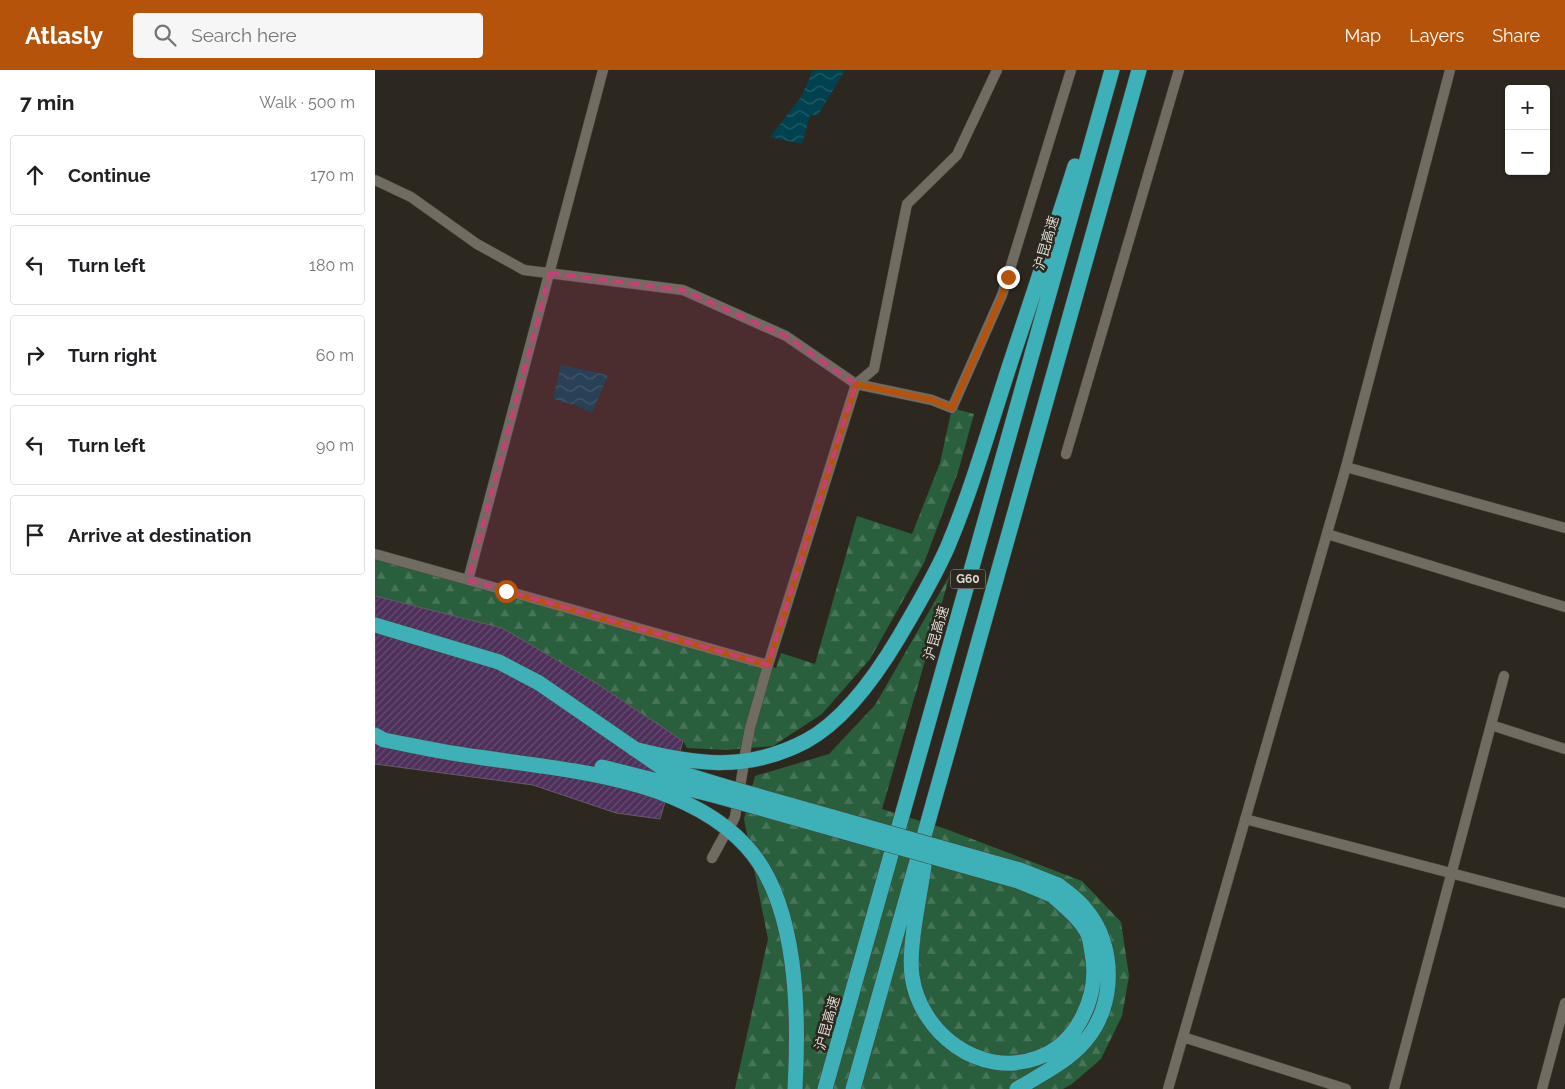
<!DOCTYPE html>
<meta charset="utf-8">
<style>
body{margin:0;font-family:Raleway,"Noto Sans SC",sans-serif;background:#f6f6f6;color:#202124}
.controls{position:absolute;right:15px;top:15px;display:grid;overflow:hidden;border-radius:5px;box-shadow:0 1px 4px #0004}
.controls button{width:45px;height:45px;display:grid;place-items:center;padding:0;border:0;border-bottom:1px solid #e0e0e0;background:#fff;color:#202124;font:25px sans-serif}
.stop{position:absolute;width:15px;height:15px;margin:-11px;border:4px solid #b45309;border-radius:50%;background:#fff}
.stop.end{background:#b45309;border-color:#fff;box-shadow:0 1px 5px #0008}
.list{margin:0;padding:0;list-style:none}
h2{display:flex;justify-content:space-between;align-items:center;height:65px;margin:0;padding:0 20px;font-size:21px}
h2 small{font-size:16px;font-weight:400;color:#757577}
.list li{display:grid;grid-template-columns:32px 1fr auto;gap:15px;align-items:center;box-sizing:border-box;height:80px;margin:0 10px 10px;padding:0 10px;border:1px solid #e0e0e0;border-radius:5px}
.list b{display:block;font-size:19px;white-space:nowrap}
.list em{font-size:16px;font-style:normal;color:#757577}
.icon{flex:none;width:28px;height:28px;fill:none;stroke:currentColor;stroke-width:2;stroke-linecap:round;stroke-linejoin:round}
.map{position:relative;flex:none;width:1190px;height:1019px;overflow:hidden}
header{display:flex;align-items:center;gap:30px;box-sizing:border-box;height:70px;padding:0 25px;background:#b45309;color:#fff}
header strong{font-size:24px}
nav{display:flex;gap:28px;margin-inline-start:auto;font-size:18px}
.search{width:350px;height:45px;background:#f6f6f6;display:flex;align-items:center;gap:12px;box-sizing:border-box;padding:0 18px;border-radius:5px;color:#757577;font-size:19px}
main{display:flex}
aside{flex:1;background:#fff}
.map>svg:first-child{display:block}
.forest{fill:url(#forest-firs)}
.water{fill:url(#water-waves)}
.building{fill:url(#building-hatch);stroke:#625c65}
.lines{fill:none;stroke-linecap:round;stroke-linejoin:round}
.minor-casing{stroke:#49463e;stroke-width:11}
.motorway-casing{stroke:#49463e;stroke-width:16}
.minor{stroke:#716c62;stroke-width:10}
.motorway{stroke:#3db0b8;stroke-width:15}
.motorway-bridge-casing{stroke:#49463e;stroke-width:16;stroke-linecap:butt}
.motorway-bridge{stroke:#3db0b8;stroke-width:15}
.route{stroke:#b45309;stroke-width:6}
.marked{fill:#c83f74;fill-opacity:0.2;stroke:#c83f74;stroke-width:4;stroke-dasharray:10 6;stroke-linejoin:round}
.labels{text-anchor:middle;stroke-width:5;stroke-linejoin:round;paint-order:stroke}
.shield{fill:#2c281f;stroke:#a9a69f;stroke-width:1}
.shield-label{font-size:12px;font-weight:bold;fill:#dedcd6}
.street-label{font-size:14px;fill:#dedcd6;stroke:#2c281f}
</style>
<header>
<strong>Atlasly</strong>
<div class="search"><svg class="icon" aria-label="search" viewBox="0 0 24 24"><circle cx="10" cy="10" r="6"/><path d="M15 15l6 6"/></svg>Search here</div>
<nav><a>Map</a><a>Layers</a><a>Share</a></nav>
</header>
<main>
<aside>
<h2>7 min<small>Walk · 500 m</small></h2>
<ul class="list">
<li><svg class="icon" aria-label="ahead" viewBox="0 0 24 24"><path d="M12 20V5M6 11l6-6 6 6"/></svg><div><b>Continue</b></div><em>170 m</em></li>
<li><svg class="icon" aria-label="left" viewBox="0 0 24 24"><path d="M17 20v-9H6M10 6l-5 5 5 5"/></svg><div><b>Turn left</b></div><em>180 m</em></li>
<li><svg class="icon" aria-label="right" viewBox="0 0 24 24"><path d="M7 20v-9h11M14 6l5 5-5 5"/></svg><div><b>Turn right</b></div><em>60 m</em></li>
<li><svg class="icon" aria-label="left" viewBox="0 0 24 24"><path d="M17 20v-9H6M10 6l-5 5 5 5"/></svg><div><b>Turn left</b></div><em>90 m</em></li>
<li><svg class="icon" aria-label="arrive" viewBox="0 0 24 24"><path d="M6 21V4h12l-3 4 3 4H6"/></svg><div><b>Arrive at destination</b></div></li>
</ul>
</aside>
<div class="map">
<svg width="1190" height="1019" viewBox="0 0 1190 1019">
<defs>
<pattern id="forest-firs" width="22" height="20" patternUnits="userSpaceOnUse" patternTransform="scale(1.25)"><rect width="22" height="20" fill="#2a5f3e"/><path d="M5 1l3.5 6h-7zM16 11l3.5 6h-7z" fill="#487559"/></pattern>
<pattern id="water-waves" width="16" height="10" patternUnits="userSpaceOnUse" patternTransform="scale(1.25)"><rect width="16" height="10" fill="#004250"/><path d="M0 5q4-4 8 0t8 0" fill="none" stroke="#255d68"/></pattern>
<pattern id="building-hatch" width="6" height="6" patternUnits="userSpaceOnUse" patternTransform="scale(1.25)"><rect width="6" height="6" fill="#4e305b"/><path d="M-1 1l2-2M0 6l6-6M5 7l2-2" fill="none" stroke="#674d72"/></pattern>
</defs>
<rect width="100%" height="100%" fill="#2c281f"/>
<path class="forest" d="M577,338L599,344L583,402L549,493L495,589L447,644L398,676L352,680L312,678L308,671L221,613L127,558L0,526V485L401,598L406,583L440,594L482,446L537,464L565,393Z
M575,505L507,739L571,759L707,811L746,852L754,906L747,946L726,989L697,1014L688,1019H360L393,869L369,749L380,706L454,684L500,635Z"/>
<path class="water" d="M438,0H470L443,45H435L427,74L395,67L426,27Z
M186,295L233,305L217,343L200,335L178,329Z"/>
<path class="building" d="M0,526L127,558L221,613L308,671L285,749L241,743L158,715L0,694Z"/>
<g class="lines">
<g class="minor-casing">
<path id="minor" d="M0,110L36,127L102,174L149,200L308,220L411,266L481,314L557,330L577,338L627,225L696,0
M691,384L804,0
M971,397L1190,458
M952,464L1190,537
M0,484L93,510L228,0
M93,510L393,595L375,658L370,684
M393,595L481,314L499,299L532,134L582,85L622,0
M1116,655L1190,679
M870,749L1190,833
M357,753L360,747L368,699
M337,788L349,766
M808,967L971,1019
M793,1019L971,397L1075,0
M1019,1019L1129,606
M1167,1019L1190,933"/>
</g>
<g class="motorway-casing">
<path id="motorway" d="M0,555L124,592L164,613L286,697L348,716
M0,665L9,670C40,676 71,683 103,687C189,700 308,707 371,776C424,833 424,946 420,1019
M259,679C321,695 372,702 431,671C470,650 502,604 524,567C541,538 559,508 573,476C599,414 617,348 638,285C659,222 680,159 700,96
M227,697L342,726
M549,796C545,826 533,877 537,906C545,963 605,1009 662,988C704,974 725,923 717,883C716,877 715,869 713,864C705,848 690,837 677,825
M450,1019L737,0
M478,1019L764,0
M642,1019C665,1005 692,992 710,971C741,936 741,875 711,840C704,830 692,822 683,815"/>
</g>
<use href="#minor" class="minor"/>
<use href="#motorway" class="motorway"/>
<g class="motorway-bridge-casing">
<path id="motorway-bridge" d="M348,716L645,800L683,815
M342,726L643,811L677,825"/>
</g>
<use href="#motorway-bridge" class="motorway-bridge"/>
</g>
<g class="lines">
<path class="route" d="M131,521L393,595L481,314L557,330L577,338L627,226L633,207"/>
</g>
<path class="marked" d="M175,203L308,220L411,266L481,314L393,595L93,510Z"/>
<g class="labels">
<rect class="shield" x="575.5" y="499.5" width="35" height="19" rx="4"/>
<g class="shield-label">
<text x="593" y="513">G60</text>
</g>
<g class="street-label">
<text transform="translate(671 173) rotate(-74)" y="5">沪昆高速</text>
<text transform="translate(561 563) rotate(-74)" y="5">沪昆高速</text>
<text transform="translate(452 953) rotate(-74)" y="5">沪昆高速</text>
</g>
</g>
</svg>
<div class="controls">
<button>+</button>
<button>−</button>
</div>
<div class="stop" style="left:131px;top:521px"></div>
<div class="stop end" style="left:633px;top:207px"></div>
</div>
</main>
